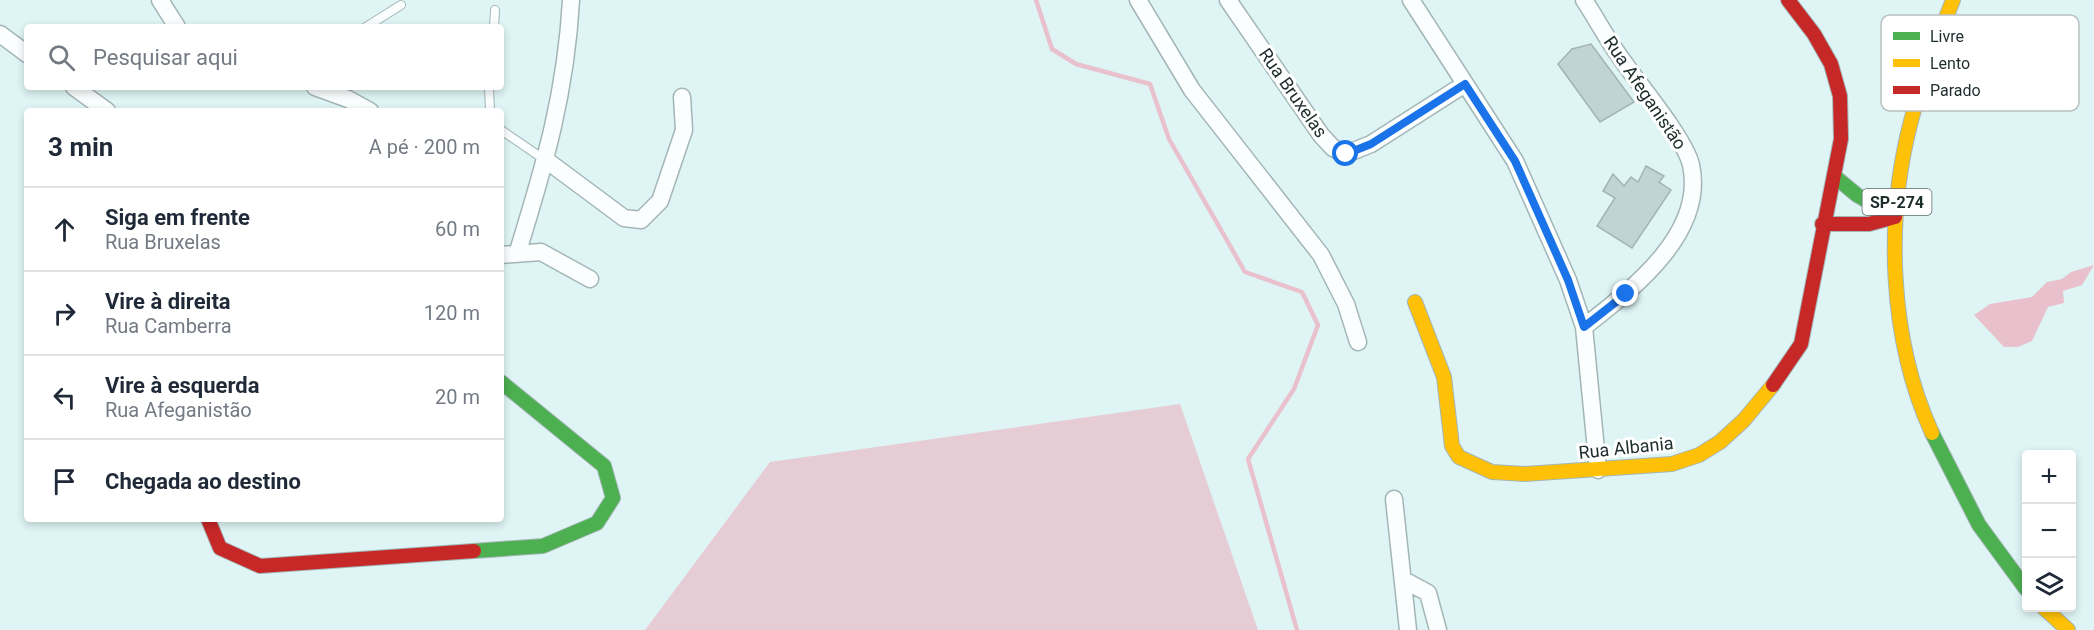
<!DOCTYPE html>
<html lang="pt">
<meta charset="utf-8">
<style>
body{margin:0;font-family:Roboto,sans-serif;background:#f2f2f3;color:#1f2937}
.controls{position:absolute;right:18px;bottom:18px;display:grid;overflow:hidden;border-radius:6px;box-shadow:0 3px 9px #0003}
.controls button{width:54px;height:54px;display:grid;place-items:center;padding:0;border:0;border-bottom:2px solid #e0e1e3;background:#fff;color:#1f2937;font:30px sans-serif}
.stop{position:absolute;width:18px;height:18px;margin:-14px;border:4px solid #1a73e8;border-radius:50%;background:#fff}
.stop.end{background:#1a73e8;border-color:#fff;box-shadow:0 2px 6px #0008}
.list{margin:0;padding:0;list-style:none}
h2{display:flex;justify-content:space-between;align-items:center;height:78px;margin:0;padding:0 24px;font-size:26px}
h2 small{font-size:20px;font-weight:400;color:#747a83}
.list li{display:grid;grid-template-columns:39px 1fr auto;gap:18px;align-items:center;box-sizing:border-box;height:84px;padding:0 24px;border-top:2px solid #e0e1e3}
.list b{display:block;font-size:22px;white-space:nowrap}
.list p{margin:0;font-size:20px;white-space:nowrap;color:#747a83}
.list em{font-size:20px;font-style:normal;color:#747a83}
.icon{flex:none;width:33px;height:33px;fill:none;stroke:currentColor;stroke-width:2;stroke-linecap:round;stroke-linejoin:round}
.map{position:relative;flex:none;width:2094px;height:630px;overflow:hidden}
.search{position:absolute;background:#fff;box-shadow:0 3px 9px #0003;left:24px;top:24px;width:480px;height:66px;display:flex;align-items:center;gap:15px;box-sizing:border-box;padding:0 21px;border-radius:6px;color:#747a83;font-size:22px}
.panel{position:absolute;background:#fff;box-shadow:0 3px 9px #0003;left:24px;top:108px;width:480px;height:414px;border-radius:6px}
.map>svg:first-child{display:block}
.forest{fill:#e6ccd4}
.water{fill:#e9c1cc}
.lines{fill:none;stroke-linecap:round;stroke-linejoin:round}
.stream{stroke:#e9c1cc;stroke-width:4.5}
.building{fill:#c2d3d3;stroke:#a2b4b4;stroke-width:1.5}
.lane-casing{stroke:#a4b5b5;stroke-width:10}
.street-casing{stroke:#a4b5b5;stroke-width:19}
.fast-casing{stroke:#a4b5b5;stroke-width:16}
.slow-casing{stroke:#a4b5b5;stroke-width:16}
.jam-casing{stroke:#a4b5b5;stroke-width:16}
.lane{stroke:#fafefe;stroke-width:8}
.street{stroke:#fafefe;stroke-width:16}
.fast{stroke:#4caf50;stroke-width:14}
.slow{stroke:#ffc107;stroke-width:14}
.jam{stroke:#c62828;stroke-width:14}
.route{stroke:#1a73e8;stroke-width:8}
.labels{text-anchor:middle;stroke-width:6;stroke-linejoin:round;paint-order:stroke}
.shield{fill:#fff;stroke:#616c6b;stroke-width:1.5}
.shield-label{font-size:16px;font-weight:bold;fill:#1d2d2c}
.street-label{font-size:18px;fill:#1d2d2c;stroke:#fff}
.key{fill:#fff;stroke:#bbc0c0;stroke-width:1.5}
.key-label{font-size:16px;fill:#1d2d2c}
</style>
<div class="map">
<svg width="2094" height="630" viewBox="0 0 2094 630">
<rect width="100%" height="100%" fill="#dff5f5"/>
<path class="forest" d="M1180,404L1258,630H645L770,462Z"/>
<path class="water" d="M2094,265L2082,285L2063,291L2064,303L2048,307L2032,341L2018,347H2004L1974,315L1990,304L2032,297L2047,282L2062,279L2071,272Z"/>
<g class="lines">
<path class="stream" d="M1036,0L1052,49L1076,64L1150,84L1169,139L1245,272L1302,292L1318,325L1294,389L1248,459L1297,630"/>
</g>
<path class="building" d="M1591,44L1634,102L1600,122L1558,64L1572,49Z
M1646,166L1664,176L1659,182L1671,190L1632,248L1597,226L1615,198L1603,191L1613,174L1624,186L1631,177L1638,182Z"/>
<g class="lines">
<g class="lane-casing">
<path id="lane" d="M366,27L401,5
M494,27L495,10
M489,87L490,111
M501,130L545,160"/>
</g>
<g class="street-casing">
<path id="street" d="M160,0L177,27
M1138,0L1192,90L1321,255L1346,304L1358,342
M1228,0L1321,135L1333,148L1346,154L1371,144L1465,84
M1411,0L1515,161L1568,280L1584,327L1598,470
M0,34L27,54
M74,87L107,111
M315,87L348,99L370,111
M546,160L624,218L641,220L660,201L684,130L682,97
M518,251C545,164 566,92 571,0
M501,255L541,252L590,279
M1584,327C1631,290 1706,234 1691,165C1685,138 1635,80 1618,54C1606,37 1596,18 1584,0
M1394,499L1408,630
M1404,580L1428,593L1438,630"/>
</g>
<g class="fast-casing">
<path id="fast" d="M1834,176L1857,195L1895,217
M1932,433L1979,525L2026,589
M474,551L543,546L597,523L613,498L604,466L501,382"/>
</g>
<g class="slow-casing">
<path id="slow" d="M1415,302L1444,377L1452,446L1459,457L1492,472L1525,474L1672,464L1699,455L1720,442L1744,420L1773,385
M1932,433C1889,339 1885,220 1911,121C1922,79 1937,40 1953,0
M2044,608L2068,630"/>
</g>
<g class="jam-casing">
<path id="jam" d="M1822,224H1869L1895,217
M1773,385L1801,344L1841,139L1840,96L1831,64L1814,34L1788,0
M208,519L220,548L260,566L474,551"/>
</g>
<use href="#lane" class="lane"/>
<use href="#street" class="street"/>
<use href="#fast" class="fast"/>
<use href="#slow" class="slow"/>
<use href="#jam" class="jam"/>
</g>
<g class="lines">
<path class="route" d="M1346,154L1371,144L1465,84L1515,161L1568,280L1584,327L1626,294"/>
</g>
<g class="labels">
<rect class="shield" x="1862.5" y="189" width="69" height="26" rx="4.5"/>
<g class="shield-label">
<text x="1897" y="208">SP-274</text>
</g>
<g class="street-label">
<text transform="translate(1293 93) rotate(55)" y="6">Rua Bruxelas</text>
<text transform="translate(1645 93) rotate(56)" y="6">Rua Afeganistão</text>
<text transform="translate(1626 448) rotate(-6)" y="6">Rua Albania</text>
</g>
</g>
<rect x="1881" y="15" width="198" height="96" rx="9" class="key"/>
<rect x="1893" y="32" width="27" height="8" fill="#4caf50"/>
<rect x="1893" y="59" width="27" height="8" fill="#ffc107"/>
<rect x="1893" y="86" width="27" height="8" fill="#c62828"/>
<g class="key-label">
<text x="1930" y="42">Livre</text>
<text x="1930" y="69">Lento</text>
<text x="1930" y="96">Parado</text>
</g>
</svg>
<div class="controls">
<button>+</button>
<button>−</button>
<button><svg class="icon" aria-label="layers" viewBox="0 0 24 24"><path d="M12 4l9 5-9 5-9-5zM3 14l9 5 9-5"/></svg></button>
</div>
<div class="stop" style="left:1346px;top:154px"></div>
<div class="stop end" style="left:1626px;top:294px"></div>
<div class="search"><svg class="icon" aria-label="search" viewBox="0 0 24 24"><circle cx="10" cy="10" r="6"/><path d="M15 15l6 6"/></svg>Pesquisar aqui</div>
<section class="panel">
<h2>3 min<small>A pé · 200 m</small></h2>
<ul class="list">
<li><svg class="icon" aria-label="ahead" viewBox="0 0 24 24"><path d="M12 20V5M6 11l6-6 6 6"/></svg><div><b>Siga em frente</b><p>Rua Bruxelas</p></div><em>60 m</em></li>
<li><svg class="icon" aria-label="right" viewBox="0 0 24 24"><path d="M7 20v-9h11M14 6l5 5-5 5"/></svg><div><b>Vire à direita</b><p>Rua Camberra</p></div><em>120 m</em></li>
<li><svg class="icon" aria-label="left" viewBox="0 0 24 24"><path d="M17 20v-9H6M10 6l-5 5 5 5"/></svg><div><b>Vire à esquerda</b><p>Rua Afeganistão</p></div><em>20 m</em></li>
<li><svg class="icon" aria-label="arrive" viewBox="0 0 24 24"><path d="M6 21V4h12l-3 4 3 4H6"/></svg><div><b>Chegada ao destino</b></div></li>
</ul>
</section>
</div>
